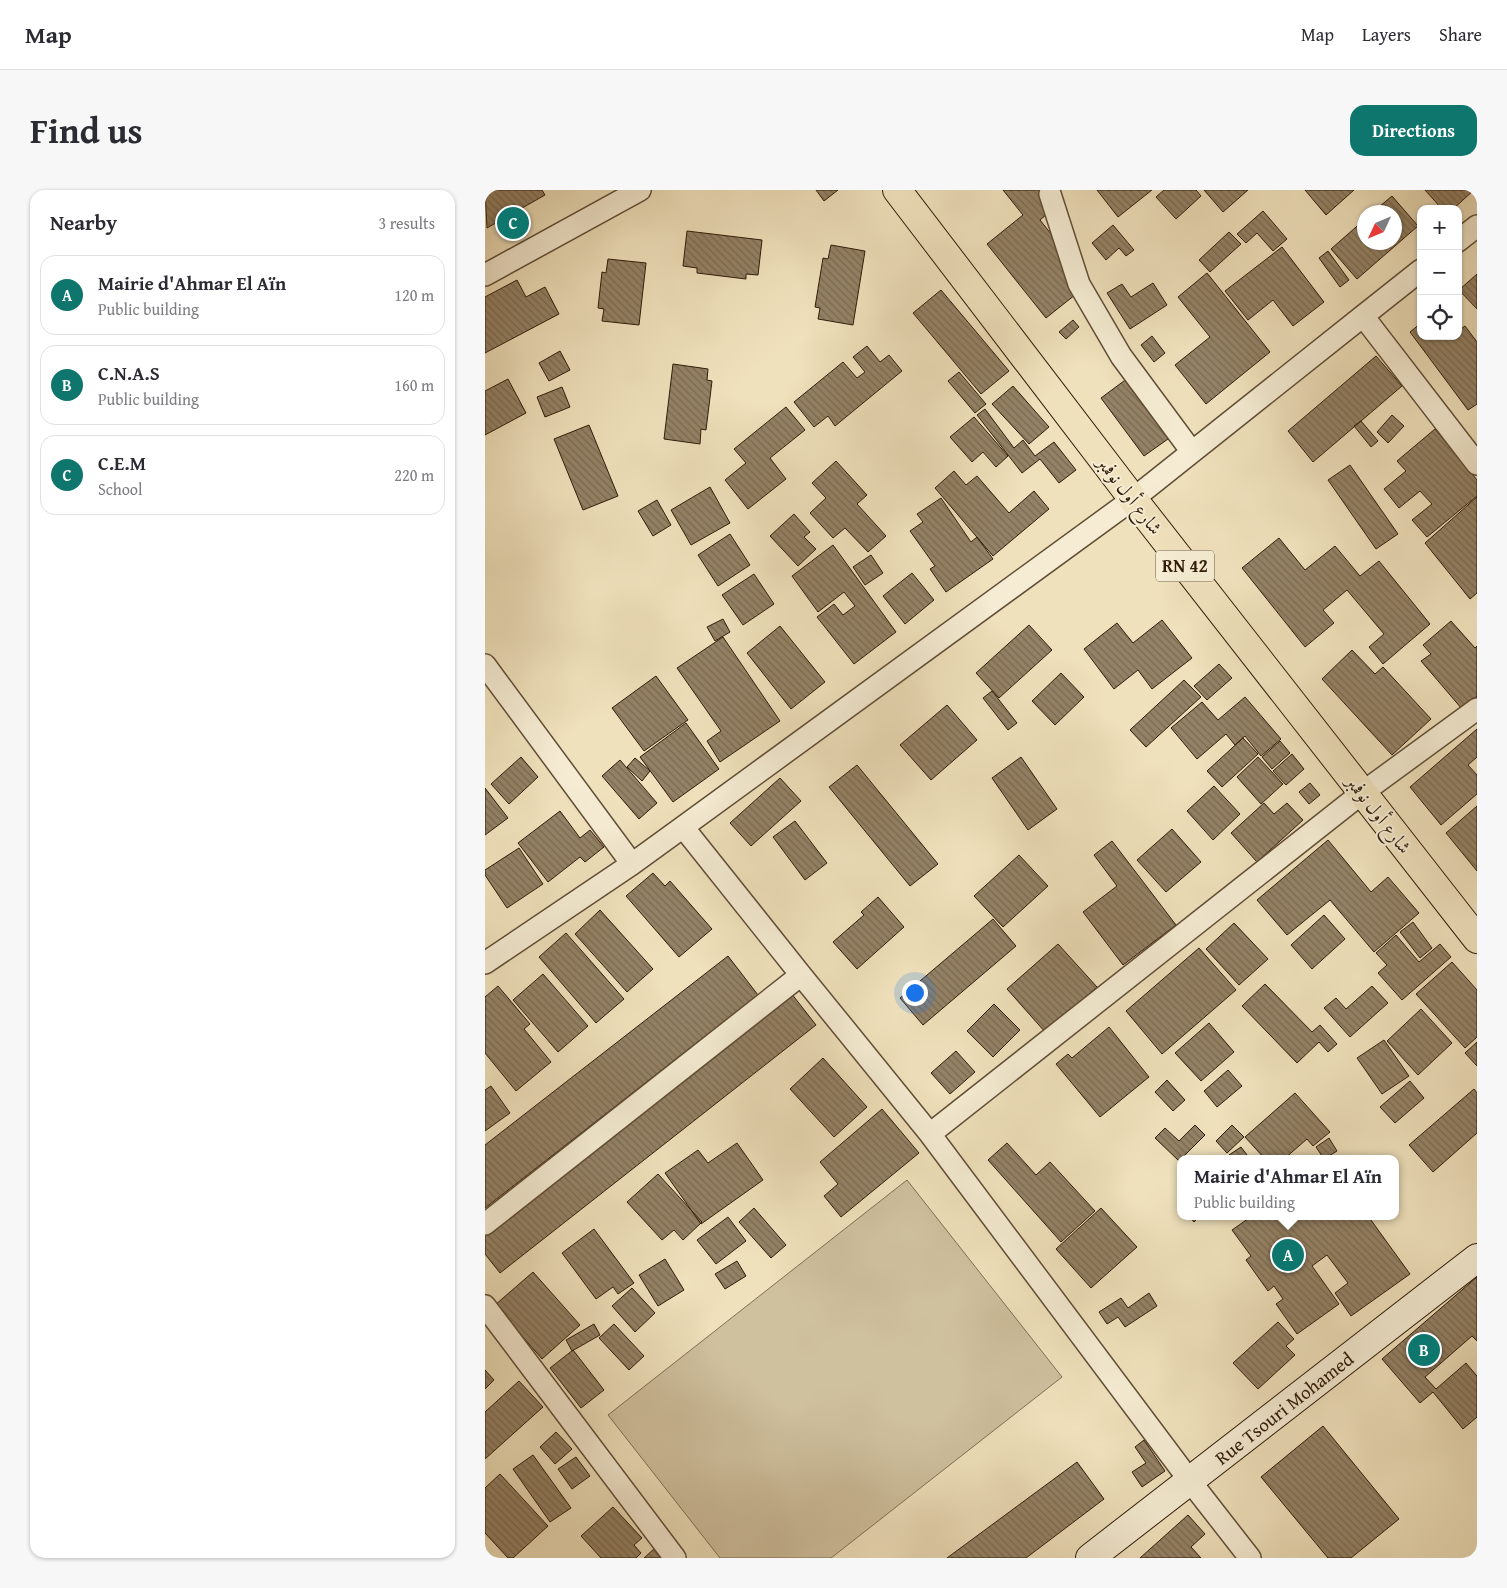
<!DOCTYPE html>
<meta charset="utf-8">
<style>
body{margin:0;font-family:"Gentium Book Plus",Amiri,serif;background:#f7f7f7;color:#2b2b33}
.controls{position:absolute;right:15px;top:15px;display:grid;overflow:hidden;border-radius:10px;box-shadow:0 1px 4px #0004}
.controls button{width:45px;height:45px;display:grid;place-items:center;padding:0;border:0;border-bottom:1px solid #e1e1e2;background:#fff;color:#2b2b33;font:25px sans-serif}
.compass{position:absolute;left:872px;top:15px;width:45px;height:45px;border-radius:50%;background:#fff;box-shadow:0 1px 4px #0004;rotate:226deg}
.you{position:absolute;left:429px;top:802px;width:18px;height:18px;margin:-12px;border:4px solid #fff;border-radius:50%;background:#1a73e8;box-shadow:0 0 0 8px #1a73e833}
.badge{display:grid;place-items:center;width:32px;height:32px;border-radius:50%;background:#0f766e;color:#fff;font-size:16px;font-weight:700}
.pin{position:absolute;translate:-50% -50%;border:2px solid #fff;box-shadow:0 1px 5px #0006}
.popup{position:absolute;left:692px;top:965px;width:222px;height:65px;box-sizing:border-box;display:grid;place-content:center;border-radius:10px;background:#fff;filter:drop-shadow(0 1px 4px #0005);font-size:16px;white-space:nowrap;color:#7c7c81}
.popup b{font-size:19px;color:#2b2b33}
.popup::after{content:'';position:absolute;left:50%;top:100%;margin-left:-10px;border:10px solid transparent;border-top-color:#fff}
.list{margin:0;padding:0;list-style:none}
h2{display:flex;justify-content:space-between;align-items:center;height:65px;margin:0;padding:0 20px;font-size:21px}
h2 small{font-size:16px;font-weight:400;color:#7c7c81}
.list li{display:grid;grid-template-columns:32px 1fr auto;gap:15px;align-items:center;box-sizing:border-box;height:80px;margin:0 10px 10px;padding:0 10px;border:1px solid #e1e1e2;border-radius:15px}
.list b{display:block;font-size:19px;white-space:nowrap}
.list p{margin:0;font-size:16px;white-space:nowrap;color:#7c7c81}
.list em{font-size:16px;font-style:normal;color:#7c7c81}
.icon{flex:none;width:28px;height:28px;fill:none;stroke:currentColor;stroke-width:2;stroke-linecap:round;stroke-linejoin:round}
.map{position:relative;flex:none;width:992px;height:1368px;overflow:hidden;border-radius:15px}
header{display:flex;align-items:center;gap:30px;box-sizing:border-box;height:70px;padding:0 25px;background:#fff;border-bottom:1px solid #e1e1e2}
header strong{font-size:24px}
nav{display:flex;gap:28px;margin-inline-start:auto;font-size:18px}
.intro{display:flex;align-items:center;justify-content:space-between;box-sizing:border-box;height:120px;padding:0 30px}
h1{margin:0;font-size:35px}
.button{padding:12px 22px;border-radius:15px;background:#0f766e;color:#fff;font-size:18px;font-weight:700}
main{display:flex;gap:30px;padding:0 30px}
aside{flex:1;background:#fff;border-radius:15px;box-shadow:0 1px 4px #0004}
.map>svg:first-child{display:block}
.green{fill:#cfc09e;stroke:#806e54}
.building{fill:url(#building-back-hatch);stroke:#311c09}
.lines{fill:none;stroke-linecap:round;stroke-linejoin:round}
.minor-casing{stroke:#604d36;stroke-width:24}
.secondary-casing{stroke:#311c09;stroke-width:30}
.primary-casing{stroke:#311c09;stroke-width:30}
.minor{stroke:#f5ecd3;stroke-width:21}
.secondary{stroke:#f5ecd3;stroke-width:28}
.primary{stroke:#efe1bc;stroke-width:28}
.labels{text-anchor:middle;stroke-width:4;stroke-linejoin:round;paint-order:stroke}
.shield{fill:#f5ecd3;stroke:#6c5a46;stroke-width:1}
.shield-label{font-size:18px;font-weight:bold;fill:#311c09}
.street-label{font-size:19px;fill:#311c09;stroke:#f5ecd3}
</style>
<header>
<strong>Map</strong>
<nav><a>Map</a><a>Layers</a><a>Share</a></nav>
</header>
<div class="intro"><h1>Find us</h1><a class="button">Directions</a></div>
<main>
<aside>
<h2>Nearby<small>3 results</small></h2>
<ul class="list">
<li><span class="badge">A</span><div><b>Mairie d'Ahmar El Aïn</b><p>Public building</p></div><em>120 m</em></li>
<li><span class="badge">B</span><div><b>C.N.A.S</b><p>Public building</p></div><em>160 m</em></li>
<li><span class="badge">C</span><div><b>C.E.M</b><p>School</p></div><em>220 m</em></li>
</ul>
</aside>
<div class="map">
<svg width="992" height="1368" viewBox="0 0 992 1368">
<defs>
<pattern id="building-back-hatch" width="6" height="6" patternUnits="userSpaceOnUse" patternTransform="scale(1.25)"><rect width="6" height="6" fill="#948266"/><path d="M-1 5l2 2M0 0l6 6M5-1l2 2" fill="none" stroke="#796a52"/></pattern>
</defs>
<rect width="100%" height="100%" fill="#efe1bc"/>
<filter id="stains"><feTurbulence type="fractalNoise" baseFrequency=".004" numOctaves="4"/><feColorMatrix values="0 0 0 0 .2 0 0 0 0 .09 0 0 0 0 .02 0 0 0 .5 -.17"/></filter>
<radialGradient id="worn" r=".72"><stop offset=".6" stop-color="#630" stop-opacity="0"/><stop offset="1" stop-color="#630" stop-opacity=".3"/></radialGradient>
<path class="green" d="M422,990L577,1187L346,1368H235L123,1225Z"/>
<path class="building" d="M0,0H57L60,5L2,38Z
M331,0H353L339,11Z
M518,0H554L569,18L555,30L605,93L561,128L502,54L538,25Z
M612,0H667L633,27Z
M679,0H711L716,6L691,29L671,7Z
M719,0H763L738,22Z
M820,0H869L841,25Z
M940,0H989L968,19H957Z
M907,6L933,36L872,89L846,59L879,30V52H909V22H888Z
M778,21L802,49L788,61L772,43L761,53L752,44Z
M628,35L649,60L641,66L634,58L621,70L607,53Z
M202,41L277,50L273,85L261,84V89L212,83V78L198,76Z
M744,42L756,54L725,82L714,70Z
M346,55L380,61L368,135L333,129L335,118L330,117L338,68L343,69Z
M797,57L839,112L808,136L788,110L763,130L740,101Z
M843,61L864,90L855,97L834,68Z
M123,69L161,73L154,135L117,131L119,119L113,118L117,82L121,83Z
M722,83L785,162L721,214L690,175L725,147L693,107Z
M992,84V119L974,100Z
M32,90L41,107L60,97L74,124L0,163V107Z
M668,93L682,115L645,139L622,103L637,94L646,107Z
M456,100L524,181L496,204L428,123Z
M588,130L594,137L581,149L574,142Z
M936,133V146H973V141L980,136L992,152V214L983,220L925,142Z
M667,146L680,163L669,172L656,155Z
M382,156L395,172L404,165L417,181L350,236L343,226L329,237L309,212L358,172L372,188L380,182L368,167Z
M75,161L85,180L64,191L54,173Z
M891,166L917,196L828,272L803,241Z
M188,174L223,179L222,190L227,191L221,240L216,239L215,254L179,249Z
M474,182L501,214L490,223L463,191Z
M647,185L690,244L659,266L616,208Z
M23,189L41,223L0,245V201Z
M528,196L564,237L544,254L507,214Z
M77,197L85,217L60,227L52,207Z
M301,217L320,240L285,268L301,289L263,319L240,290L261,273L249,259Z
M500,219L529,258L538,250L550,266L569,252L591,280L574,293L555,269L537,283L492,225Z
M907,225L919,236L903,253L892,242Z
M489,227L523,266L511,277L498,262L487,272L465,247Z
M876,231L893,251L886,257L869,236Z
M104,235L133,306L98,320L69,249Z
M950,239L992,290V306L942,347L927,330L947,314L935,301L914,318L899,299L921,281L912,271Z
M351,271L382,305L372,314L401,346L383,362L360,338L348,348L325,323L341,308L327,293Z
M865,275L913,344L891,359L843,290Z
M469,281L481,295L492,286L524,323L549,301L564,319L508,366L450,298Z
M225,297L245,333L206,355L186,320Z
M992,307V403L985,409L940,353Z
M456,308L486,352L492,347L508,369L461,402L445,379L450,376L425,341L438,332L432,324Z
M172,310L186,335L168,346L153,321Z
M309,324L325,342L319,347L331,359L313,376L285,346Z
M245,344L265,375L233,396L213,365Z
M794,348L820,380L850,356L875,386L894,371L945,434L898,474L884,457L899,444L862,400L838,420L849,433L820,457L757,378Z
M348,355L411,442L369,474L332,427L349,414L358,425L370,416L359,402L333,422L307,386Z
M386,365L398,383L380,395L368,377Z
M427,383L449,410L420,434L398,406Z
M269,384L289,414L258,435L237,405Z
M238,429L245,442L230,451L222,437Z
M677,430L707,468L667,499L653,480L629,499L599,459L632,433L648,453Z
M966,431L990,458L992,456V506L977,519L936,471L946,464L938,455Z
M544,435L567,460L514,508L491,483Z
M295,436L340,492L306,519L262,463Z
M238,447L295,531L235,572L222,551L236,541L192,478Z
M867,460L890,484L898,477L946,529L907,565L837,489Z
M734,474L747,488L722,510L709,496Z
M576,483L599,507L570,535L547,511Z
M171,486L203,530L159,561L127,518Z
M699,490L716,507L661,557L645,540Z
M507,501L532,533L523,540L498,508Z
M760,507L796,549L776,566L760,546L750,555L741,544L712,569L686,538L717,512L733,530Z
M462,515L492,550L446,590L415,555Z
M201,533L234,579L188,612L155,567Z
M992,539V567L983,575L992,585V604L956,635L925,597Z
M758,548L773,564L737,597L722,581Z
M795,551L805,563L787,579L777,567Z
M807,564L819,579L801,595L788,581Z
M36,567L53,587L24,614L6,594Z
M536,567L572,619L543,640L507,588Z
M773,567L798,594L776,614L752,587Z
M150,568L165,581L157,591L142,577Z
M135,570L172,613L154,629L117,586Z
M372,575L453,674L425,696L344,597Z
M295,588L316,611L266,656L245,633Z
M825,593L835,605L824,614L814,602Z
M729,596L755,624L728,650L702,621Z
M0,598L23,628L0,645Z
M779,613L789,624L802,613L818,630L772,672L746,643Z
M992,616V681L961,643Z
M75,621L95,648L105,640L119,657L100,672L95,667L63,692L33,653Z
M310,631L342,673L320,690L288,647Z
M687,639L716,672L681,702L652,670Z
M843,650L886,702L903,687L934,723L889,762L845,710L802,745L772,710Z
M627,651L691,735L638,775L598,722L632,696L609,665Z
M34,658L58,694L22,718L0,685V680Z
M534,665L563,696L518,737L489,706Z
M168,683L180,696L185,691L227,739L194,767L141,706Z
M393,707L419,737L372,779L348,752L379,725L376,722Z
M115,720L168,779L142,802L90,744Z
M839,725L860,749L827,779L806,755Z
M508,729L531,756L438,835L415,808Z
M928,732L947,758L935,768L915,742Z
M749,733L783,769L754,795L721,759Z
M81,743L139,809L111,833L54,767Z
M911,745L934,772L955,754L966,767L917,810L893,783L902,775L891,763Z
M573,754L612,797L561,843L522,799Z
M714,758L751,800L677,864L641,821Z
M243,766L273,805L0,1018V955Z
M967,772L992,800V847L980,858L931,804Z
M58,784L103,836L73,862L28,810Z
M780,794L827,842L835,835L852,854L843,862L834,852L812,873L757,816Z
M13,796L45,834L39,839L66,872L31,901L0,863V807Z
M887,796L903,813L865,847L839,818L851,808L861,819Z
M306,803L331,835L15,1083L0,1064V1043Z
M509,814L535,840L508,867L482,841Z
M936,819L967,853L933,885L902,851Z
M724,833L749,862L716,891L690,863Z
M624,837L664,887L615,927L571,874L583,864L587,868Z
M899,850L924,886L897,904L872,868Z
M992,852V876L980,863Z
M471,861L490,882L465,904L446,883Z
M338,868L382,917L349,947L305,899Z
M743,880L757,896L732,917L719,901Z
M682,890L700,910L688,921L670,902Z
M925,891L939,908L910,933L895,917Z
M6,896L25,923L0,941V900Z
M989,899L992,903V943L948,982L924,955Z
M810,903L845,942L828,956L822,949L799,969H780L760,947Z
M397,919L434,963L356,1027L339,1006L353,994L335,972Z
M710,935L720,945L694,971L670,948L680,938L694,951Z
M747,935L759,947L742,963L731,951Z
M844,948L852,961L839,969L831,957Z
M252,953L278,990L216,1034L180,983L213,960L223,973Z
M522,953L551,985L565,972L610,1021L576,1052L503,970Z
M756,957L765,969H747L744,965Z
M173,984L217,1032L198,1050L189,1040L177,1050L142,1012Z
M269,1018L301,1055L286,1068L254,1032Z
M616,1018L652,1057L606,1098L571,1059Z
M704,1026H715L709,1032Z
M767,1026H883L925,1084L866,1126L850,1103L863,1093L842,1065L827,1076L854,1114L812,1144L791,1114L798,1109L789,1096L783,1101L761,1070L766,1066L747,1040Z
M243,1027L261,1051L231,1074L212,1050Z
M109,1039L149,1093L133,1104L128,1097L111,1109L77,1063Z
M180,1069L199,1100L173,1116L154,1085Z
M252,1071L261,1086L240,1099L230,1084Z
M48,1082L95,1135L57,1169L10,1115Z
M992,1087V1151L987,1146L940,1187L951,1199L981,1173L992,1186V1227L978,1239L948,1202L935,1213L897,1169Z
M147,1098L170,1123L150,1142L127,1116Z
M664,1103L672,1116L640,1137L633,1127L622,1134L614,1122L636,1108L643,1118Z
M793,1132L809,1149L801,1156L810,1165L773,1199L748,1173Z
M109,1134L115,1145L87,1161L81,1150Z
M129,1134L159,1166L144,1180L114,1148Z
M88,1160L119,1200L96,1218L65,1178Z
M0,1180L9,1190L0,1199Z
M34,1191L58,1217L0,1269V1222Z
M838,1236L914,1329L866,1368H843L776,1287Z
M71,1242L87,1259L70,1274L55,1257Z
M659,1250L680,1281L657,1297L647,1282L661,1273L650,1257Z
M48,1265L86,1318L65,1332L28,1279Z
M91,1267L105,1286L87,1299L73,1279Z
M592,1272L619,1309L541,1368H462Z
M15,1284L63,1336L28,1368H23L0,1343V1298Z
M128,1317L157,1348L149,1355L156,1363L151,1368H116L96,1346Z
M703,1325L720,1344L706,1357L716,1368H655Z
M170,1358L179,1368H159Z"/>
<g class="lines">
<g class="minor-casing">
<path id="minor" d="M565,4L594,94L636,166L707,262
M973,51L992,36
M0,85L155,0
M878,126L936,80
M0,475L147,674
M0,773L147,674L198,637
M445,944L877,603L992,519
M0,1034L316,785
M0,1116L190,1368
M765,1368L705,1291L445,944L316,785L198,637L648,309L878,126L992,274"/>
</g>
<g class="secondary-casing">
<path id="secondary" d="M605,1368L992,1068"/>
</g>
<g class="primary-casing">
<path id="primary" d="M412,0L648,309L992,749"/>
</g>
<use href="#minor" class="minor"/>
<use href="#secondary" class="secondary"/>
<use href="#primary" class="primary"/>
</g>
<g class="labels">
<rect class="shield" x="671" y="360.5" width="58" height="31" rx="4"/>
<g class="shield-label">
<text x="700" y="382">RN 42</text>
</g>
<g class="street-label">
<text transform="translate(645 305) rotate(52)" y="7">شارع أول نوفمبر</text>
<text transform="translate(894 624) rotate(52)" y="7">شارع أول نوفمبر</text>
<text transform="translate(799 1218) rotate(-38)" y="7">Rue Tsouri Mohamed</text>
</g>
</g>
<rect width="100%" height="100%" filter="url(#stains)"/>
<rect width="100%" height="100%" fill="url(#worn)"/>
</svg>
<div class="controls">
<button>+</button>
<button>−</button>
<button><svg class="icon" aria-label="locate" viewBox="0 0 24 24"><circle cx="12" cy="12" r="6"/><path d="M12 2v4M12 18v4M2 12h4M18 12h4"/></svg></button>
</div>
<svg class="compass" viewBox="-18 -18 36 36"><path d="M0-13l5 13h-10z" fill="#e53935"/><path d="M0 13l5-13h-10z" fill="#7c7c81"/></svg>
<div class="you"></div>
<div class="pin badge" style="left:803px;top:1065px">A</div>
<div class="popup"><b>Mairie d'Ahmar El Aïn</b>Public building</div>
<div class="pin badge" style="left:939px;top:1160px">B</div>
<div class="pin badge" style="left:28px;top:33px">C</div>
</div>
</main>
